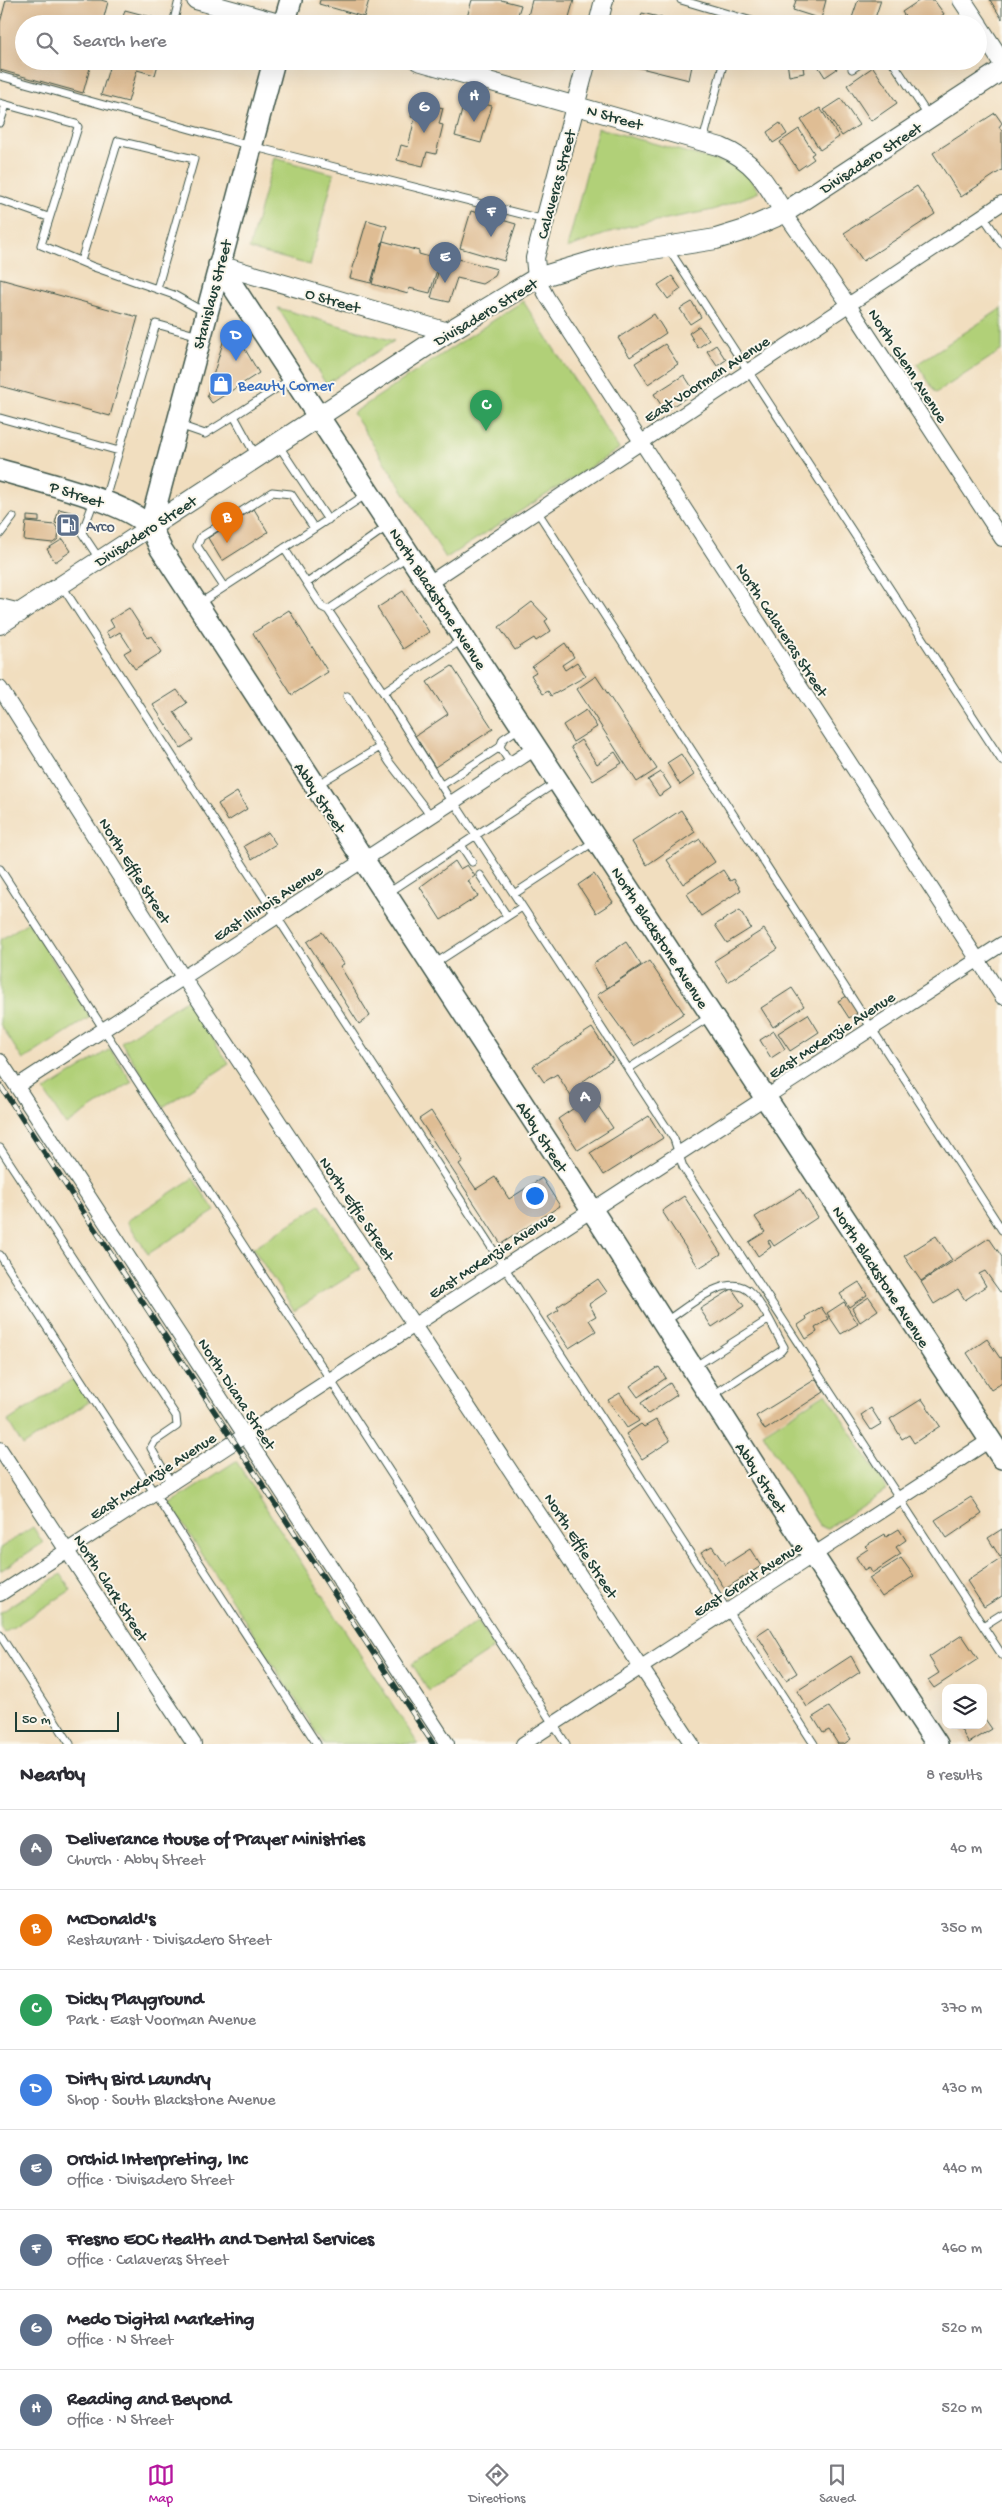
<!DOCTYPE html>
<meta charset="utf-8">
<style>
body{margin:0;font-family:"Gochi Hand",sans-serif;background:#f2f2f3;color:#2b2b33}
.controls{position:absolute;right:15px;bottom:15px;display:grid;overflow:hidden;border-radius:10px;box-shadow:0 5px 20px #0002}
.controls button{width:45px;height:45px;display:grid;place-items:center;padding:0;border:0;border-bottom:1px solid #e1e1e2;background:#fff;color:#2b2b33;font:25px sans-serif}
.scale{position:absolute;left:15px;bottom:12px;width:104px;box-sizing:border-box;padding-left:5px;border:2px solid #1f3d34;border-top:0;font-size:14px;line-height:18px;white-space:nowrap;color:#1f3d34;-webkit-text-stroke:4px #fbf7ec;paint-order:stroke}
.you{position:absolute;left:534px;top:1195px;width:18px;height:18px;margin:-12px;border:4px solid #fff;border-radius:50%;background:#1a73e8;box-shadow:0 0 0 8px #1a73e833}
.badge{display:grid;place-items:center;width:32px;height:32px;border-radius:50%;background:#b5179e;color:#fff;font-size:16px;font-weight:700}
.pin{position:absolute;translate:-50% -41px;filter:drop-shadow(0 1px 2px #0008)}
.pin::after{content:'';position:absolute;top:26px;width:18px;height:15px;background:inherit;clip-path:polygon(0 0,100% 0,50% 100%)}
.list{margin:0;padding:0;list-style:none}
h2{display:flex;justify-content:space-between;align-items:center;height:65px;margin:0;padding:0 20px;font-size:21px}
h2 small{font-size:16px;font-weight:400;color:#7c7c81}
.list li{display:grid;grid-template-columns:32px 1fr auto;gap:15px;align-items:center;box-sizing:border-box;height:80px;padding:0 20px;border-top:1px solid #e1e1e2}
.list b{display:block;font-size:19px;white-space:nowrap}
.list p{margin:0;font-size:16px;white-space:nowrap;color:#7c7c81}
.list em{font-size:16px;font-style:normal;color:#7c7c81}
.icon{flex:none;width:28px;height:28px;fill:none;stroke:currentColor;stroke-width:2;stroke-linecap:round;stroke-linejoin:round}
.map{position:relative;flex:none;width:1002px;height:1744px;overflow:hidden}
.search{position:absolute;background:#fff;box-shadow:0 5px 20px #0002;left:15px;right:15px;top:15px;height:55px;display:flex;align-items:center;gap:12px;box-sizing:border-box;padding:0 18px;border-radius:28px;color:#7c7c81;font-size:19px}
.sheet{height:705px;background:#fff}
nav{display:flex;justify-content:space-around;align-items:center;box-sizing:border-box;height:70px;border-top:1px solid #e1e1e2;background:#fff;font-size:14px;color:#7c7c81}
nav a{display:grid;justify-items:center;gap:2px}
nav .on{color:#b5179e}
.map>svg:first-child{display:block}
.green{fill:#b1d078;stroke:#688656}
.building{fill:#dfbd94}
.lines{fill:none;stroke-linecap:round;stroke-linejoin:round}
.service-casing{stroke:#3e5549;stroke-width:9}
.minor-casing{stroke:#3e5549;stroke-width:16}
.tertiary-casing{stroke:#3e5549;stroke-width:20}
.secondary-casing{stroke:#3e5549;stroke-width:22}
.primary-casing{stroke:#3e5549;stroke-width:24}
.service{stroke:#fff;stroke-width:7}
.minor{stroke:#fff;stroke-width:14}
.tertiary{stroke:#fff;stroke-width:18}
.secondary{stroke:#fff;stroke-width:20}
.primary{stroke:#fff;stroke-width:21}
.rail-casing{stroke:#1f3d34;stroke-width:5.5}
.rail{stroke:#fbf7ec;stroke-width:4;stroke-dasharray:11;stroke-linecap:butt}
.labels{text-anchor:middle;stroke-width:4;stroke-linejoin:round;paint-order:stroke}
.street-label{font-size:16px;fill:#1f3d34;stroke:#fbf7ec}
.shop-label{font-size:16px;fill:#366cbe;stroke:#fbf7ec;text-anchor:start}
.service-label{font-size:16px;fill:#4e5e75;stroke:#fbf7ec;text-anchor:start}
</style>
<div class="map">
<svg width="1002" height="1744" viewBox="0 0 1002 1744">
<rect width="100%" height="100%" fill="#fbf7ec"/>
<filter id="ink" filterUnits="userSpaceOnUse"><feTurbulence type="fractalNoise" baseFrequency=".02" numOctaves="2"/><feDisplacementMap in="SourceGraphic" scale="10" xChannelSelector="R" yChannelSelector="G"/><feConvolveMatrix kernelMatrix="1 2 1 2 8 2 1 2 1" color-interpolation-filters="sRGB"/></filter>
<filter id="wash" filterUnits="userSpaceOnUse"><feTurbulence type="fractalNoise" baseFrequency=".0096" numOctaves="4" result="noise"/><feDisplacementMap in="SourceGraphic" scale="20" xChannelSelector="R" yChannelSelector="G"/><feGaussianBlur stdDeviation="1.12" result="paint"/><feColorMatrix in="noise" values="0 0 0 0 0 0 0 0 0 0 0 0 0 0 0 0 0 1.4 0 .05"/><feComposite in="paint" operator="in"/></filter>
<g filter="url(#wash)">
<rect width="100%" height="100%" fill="#f1debf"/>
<path class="green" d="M598,128L743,168L759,192L713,210L625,227L567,248Z
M274,158L334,174L310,265L249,249Z
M523,301L619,449L446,558L353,413Z
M278,308L394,341L326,384Z
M1002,308V350L936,393L917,364Z
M28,922L90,1017L23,1060L0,1024V940Z
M187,999L229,1064L163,1107L121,1042Z
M110,1049L132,1082L66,1125L44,1091Z
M193,1178L215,1211L148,1254L127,1221Z
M320,1205L361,1269L294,1311L253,1248Z
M74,1378L89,1402L23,1446L8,1421Z
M826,1393L887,1489L827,1529L819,1525L763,1433Z
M236,1461L418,1744H324L170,1504Z
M33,1527L43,1543L0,1571V1548Z
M61,1574L71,1590L4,1633L0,1626V1613Z
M478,1621L495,1647L429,1691L412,1664Z"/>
<g id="blocks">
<path class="building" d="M6,0H101L108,2L102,24H24V61H92L83,93L0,70V23Z
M320,0H369L364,17L319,4Z
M472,0H501L521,5L515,24H465Z
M532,0H574L567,24H526Z
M796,0H826L821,19L793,10Z
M858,0H881L873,24H850Z
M920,0H934L944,14L930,24H910L902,12Z
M990,0H1002V19Z
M125,10L170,22V24H121Z
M642,13L684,23V24H639Z
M111,61H159L155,75L137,70L128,102L101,95Z
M540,61H557L556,66Z
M630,61H693L689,80L629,65Z
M787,61H802L804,73L789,76Z
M826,61H832L837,69L825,77L818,66Z
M873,67L897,103L871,121L847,85Z
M465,99L492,106L481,143L455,136Z
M841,99L859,125L842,136L824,110Z
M415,101L443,108L439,124L443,125L436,154L427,152L423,166L397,160L401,145L408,147L415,118L411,117Z
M820,108L839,137L820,150L801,120Z
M995,113L1002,123L999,127L1002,131V170L961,197L933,153Z
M780,123L787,134L773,143L767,132Z
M799,129L814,153L811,155L814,159L798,170L780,142Z
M917,186L935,214L863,261L844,233Z
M471,211L516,224L504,261L460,248Z
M367,220L387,226L371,283L350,278Z
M383,241L419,251V254L440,260L430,293L409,288L408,294L372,284Z
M443,255L497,269L495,276L482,284L457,278L449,302L431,298Z
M672,276L681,289L668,299L658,285Z
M0,279L138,317L110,416L0,386Z
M692,302L701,317L690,324L680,309Z
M654,314L666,333L630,357L618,338Z
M229,322L259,373L212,403L207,396Z
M699,326L709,340L698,348L689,333Z
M665,344L678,364L648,384L635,363Z
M716,345L726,360L717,366L707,351Z
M684,375L695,392L665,411L654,394Z
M59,509L78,514L73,528L55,523Z
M254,509L268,532L222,561L208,538Z
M27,516L39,517V522L27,521Z
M26,522L55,525L59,531L58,539L53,543L24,540Z
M63,539L71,551L55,562L47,549Z
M403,591L429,632L403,649L377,608Z
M532,602L548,619L545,621L551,631L536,641L534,638L515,650L499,627Z
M129,608L148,638L151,636L162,652L135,669L124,653L131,649L120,632L110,638L106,632L114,627L110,620Z
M289,610L328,672L292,695L253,633Z
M565,643L574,657L562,665L565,670L577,662L586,676L551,696L548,691L543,694L531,675L536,672L532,667Z
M452,666L493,729L435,767L415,736L448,714L427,682Z
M596,676L657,769L637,782L577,689Z
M177,690L187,703L174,712L193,740L181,748L153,705Z
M586,710L597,727L573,742L563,725Z
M581,740L597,764L615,752L622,763L593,781L571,747Z
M681,754L694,775L680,785L667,763Z
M661,772L671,788L659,796L648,780Z
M237,792L247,809L228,821L218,804Z
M681,810L695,832L647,865L632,842Z
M268,832L276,844L252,859L244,846Z
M700,839L715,862L683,884L667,860Z
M455,861L460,869L467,865L475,876L468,881L478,896L441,920L420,887Z
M723,870L730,881L734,879L741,890L701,916L687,894Z
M594,874L613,902L596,913L578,885Z
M740,910L751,928L727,943L715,925Z
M764,929L778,949L728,982L714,961Z
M322,932L344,964L340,966L370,1016L359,1024L307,942Z
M626,942L641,965L607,988L593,964Z
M649,961L684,1013L634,1046L597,995Z
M792,988L804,1006L773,1027L761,1008Z
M847,996L858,1013L849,1018L838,1001Z
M808,1014L819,1032L790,1051L778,1033Z
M592,1028L613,1060L582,1082L613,1128L578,1150L558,1119L577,1106L557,1074L544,1082L533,1066Z
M774,1031L785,1049L771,1058L760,1040Z
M431,1111L463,1161L459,1164L476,1189L495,1177L509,1199L542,1178L560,1206L501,1244L419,1119Z
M649,1116L663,1138L604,1175L590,1153Z
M800,1189L818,1217L774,1246L770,1240L768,1241L771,1247L758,1256L749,1242L765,1232L755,1217Z
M684,1196L721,1254L699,1268L662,1211Z
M936,1236L952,1260L921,1281L904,1256Z
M989,1238L1002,1257V1291L1000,1292L985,1271L979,1274L986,1286L965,1300L958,1289L934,1304L921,1282Z
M598,1279L607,1292L589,1304L596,1316L589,1320L596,1331L569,1348L548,1317L559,1310L557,1307Z
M859,1282L867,1295L849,1307L840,1294Z
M732,1289L744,1306L712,1327L700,1309Z
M869,1297L878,1310L860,1322L852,1308Z
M844,1302L858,1324L841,1334L827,1313Z
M821,1307L829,1319L815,1328L817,1332L806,1339L798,1325L807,1319L806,1316Z
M987,1339L1000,1358L1002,1357V1383L991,1390L967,1353Z
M659,1367L666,1378L638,1397L630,1386Z
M816,1379L824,1392L765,1430L756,1416Z
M670,1383L677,1395L648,1414L641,1403Z
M620,1393L639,1421L627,1428L608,1400Z
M922,1399L940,1426L914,1443L909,1435L902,1439L890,1419Z
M871,1408L881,1424L871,1430L861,1415Z
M656,1420L670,1441L642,1459L626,1434L641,1424L644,1427Z
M971,1497L982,1514L947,1538L935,1520Z
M899,1529L906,1540L896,1547L901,1554L872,1573L869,1567L864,1570L856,1557L868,1549L865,1546L885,1534L886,1537Z
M1002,1529V1556L1000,1557L988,1538Z
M712,1546L725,1565L750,1549L761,1566L725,1589L701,1552Z
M901,1558L914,1576L882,1597L869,1578Z
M1002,1558V1596L984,1607L967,1581Z
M769,1627L797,1673L786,1680L757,1635Z
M962,1635L978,1659L934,1688L928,1680L939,1673L929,1657Z
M851,1656L860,1672L807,1707L797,1691Z
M829,1707L851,1739L844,1744H838L829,1730L823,1733L813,1717Z
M983,1716L992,1729L969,1743L958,1725H983Z"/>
</g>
</g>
<g filter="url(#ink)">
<use href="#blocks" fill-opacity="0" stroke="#3e5549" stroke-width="1"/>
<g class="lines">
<g class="service-casing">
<path id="service" d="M681,0L762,24
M173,24L179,0
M251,61L269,66
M892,61L929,117
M852,69L864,61
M0,76L251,146L545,220
M0,103L76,124L78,127L41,245L91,266L174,295L206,313
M0,123L6,105
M703,141L724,61
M0,200L48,217
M983,216L1002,244
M668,248L1002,761
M81,261L118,141L194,159L157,289
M0,418L119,451
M179,425L205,434L234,416
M279,446L328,520
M256,456L234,416L291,379
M105,499L156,324L199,336
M94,501L82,533L100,560
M537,511L1002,1230
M0,534L13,517
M284,548L322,607L328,610L408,556
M307,583L388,526
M62,586L814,1744
M224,587L197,546L201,537L272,492L291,494L314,528
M200,603L367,494
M328,610L383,692L452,803
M383,692L463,639
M347,696L390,763L431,816
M500,747L511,764
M317,785L380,747
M442,785L500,747L503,739L521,727
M454,802L674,1139L683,1167L1002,1655
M461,845L472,862
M0,869L566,1744
M480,875L507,916
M388,893L557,782
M514,894L595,841
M434,964L522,907
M628,1069L709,1017
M0,1148L176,1416L177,1426L155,1441L151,1448L171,1483
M0,1255L317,1744
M666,1321C687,1308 728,1269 751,1293C765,1307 774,1330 784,1347L781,1351L713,1395
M694,1367L768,1320
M983,1626L1002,1614
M0,1635L70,1744"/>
</g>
<g class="minor-casing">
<path id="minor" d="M784,213L849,305L1002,539
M537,278L547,297L1002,997
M429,583L1002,203
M0,688L183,977L692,1744
M0,1061L447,1744
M17,1086L537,747
M0,1449L194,1744
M0,1594L1002,944
M523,1744L990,1440"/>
</g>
<g class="tertiary-casing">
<path id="tertiary" d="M196,0L282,24
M962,0L978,24
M598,24L604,0
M978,25L1002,62
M418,61L721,147C755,161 766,183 784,213
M219,265L448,332
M537,278L535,258L587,61
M0,608L20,613
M0,625L150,527"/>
</g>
<g class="secondary-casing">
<path id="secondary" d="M150,527L448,332L537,278L614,255L716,239L745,230L784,213L1002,70"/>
</g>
<g class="primary-casing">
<path id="primary" d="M284,24L291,0
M219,265L1002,1458
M0,470C34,480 130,502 150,528C155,534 157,542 161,549L599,1221L765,1482L937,1744
M150,527L274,61"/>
</g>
<use href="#service" class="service"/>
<use href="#minor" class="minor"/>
<use href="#tertiary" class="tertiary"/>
<use href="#secondary" class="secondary"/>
<use href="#primary" class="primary"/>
<g class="rail-casing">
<path id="rail" d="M0,1085L433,1744"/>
</g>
<use href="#rail" class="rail"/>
</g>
</g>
<defs>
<g id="shop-square" transform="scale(1.25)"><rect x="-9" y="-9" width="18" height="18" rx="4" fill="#3f7fe0" stroke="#fbf7ec"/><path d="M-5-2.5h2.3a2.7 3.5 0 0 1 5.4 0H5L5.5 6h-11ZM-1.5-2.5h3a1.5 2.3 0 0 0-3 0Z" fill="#fff"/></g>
<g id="fuel-square" transform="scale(1.25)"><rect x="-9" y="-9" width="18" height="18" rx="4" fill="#5c6f8a" stroke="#fbf7ec"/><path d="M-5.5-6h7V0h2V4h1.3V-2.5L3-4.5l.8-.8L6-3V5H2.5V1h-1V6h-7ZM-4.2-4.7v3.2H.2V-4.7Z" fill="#fff"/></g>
</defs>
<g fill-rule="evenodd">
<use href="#shop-square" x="221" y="384"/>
<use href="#fuel-square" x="68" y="525"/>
</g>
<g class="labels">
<g class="street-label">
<text transform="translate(615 116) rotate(16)" y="6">N Street</text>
<text transform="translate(870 157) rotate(-33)" y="6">Divisadero Street</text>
<text transform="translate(555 184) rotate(-75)" y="6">Calaveras Street</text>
<text transform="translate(211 294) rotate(-75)" y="6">Stanislaus Street</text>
<text transform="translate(333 299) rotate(16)" y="6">O Street</text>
<text transform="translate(485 311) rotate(-31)" y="6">Divisadero Street</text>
<text transform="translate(909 365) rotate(57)" y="6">North Glenn Avenue</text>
<text transform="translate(706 378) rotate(-33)" y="6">East Voorman Avenue</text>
<text transform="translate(77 493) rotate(18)" y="6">P Street</text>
<text transform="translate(145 530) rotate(-33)" y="6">Divisadero Street</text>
<text transform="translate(439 598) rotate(57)" y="6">North Blackstone Avenue</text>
<text transform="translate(783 629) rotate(57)" y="6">North Calaveras Street</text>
<text transform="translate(321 797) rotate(57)" y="6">Abby Street</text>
<text transform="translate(136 870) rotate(58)" y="6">North Effie Street</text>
<text transform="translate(267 902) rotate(-33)" y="6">East Illinois Avenue</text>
<text transform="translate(661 937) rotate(57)" y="6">North Blackstone Avenue</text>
<text transform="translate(831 1034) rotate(-33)" y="6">East McKenzie Avenue</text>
<text transform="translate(543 1136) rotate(57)" y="6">Abby Street</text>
<text transform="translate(358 1208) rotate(56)" y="6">North Effie Street</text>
<text transform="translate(491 1254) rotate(-33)" y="6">East McKenzie Avenue</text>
<text transform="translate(882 1276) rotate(57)" y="6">North Blackstone Avenue</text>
<text transform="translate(238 1393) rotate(57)" y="6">North Diana Street</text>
<text transform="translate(152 1475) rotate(-33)" y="6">East McKenzie Avenue</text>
<text transform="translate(762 1477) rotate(57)" y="6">Abby Street</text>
<text transform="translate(582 1545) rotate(57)" y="6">North Effie Street</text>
<text transform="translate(747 1578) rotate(-33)" y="6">East Grant Avenue</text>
<text transform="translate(112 1587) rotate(57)" y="6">North Clark Street</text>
</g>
<g class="shop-label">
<text x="238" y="390">Beauty Corner</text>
</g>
<g class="service-label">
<text x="86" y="531">Arco</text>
</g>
</g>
</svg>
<div class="controls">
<button><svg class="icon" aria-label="layers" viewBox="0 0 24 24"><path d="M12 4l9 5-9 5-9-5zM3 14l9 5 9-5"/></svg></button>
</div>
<div class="scale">50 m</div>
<div class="you"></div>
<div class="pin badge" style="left:585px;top:1123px;background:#6b7280">A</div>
<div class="pin badge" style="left:227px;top:543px;background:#e8710a">B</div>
<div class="pin badge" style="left:486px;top:431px;background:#2e9e5b">C</div>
<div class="pin badge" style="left:236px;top:361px;background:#3f7fe0">D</div>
<div class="pin badge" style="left:445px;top:283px;background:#5c6f8a">E</div>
<div class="pin badge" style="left:491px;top:237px;background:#5c6f8a">F</div>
<div class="pin badge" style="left:424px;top:133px;background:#5c6f8a">G</div>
<div class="pin badge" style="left:474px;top:122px;background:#5c6f8a">H</div>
<div class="search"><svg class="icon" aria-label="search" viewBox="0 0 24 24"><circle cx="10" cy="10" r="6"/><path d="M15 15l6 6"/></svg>Search here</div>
</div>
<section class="sheet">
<h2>Nearby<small>8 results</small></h2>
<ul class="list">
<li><span class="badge" style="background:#6b7280">A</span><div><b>Deliverance House of Prayer Ministries</b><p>Church · Abby Street</p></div><em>40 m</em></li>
<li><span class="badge" style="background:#e8710a">B</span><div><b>McDonald's</b><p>Restaurant · Divisadero Street</p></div><em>350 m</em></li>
<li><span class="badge" style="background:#2e9e5b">C</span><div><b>Dicky Playground</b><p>Park · East Voorman Avenue</p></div><em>370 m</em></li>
<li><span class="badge" style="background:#3f7fe0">D</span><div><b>Dirty Bird Laundry</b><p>Shop · South Blackstone Avenue</p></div><em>430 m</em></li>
<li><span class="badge" style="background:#5c6f8a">E</span><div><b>Orchid Interpreting, Inc</b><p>Office · Divisadero Street</p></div><em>440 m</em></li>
<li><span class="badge" style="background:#5c6f8a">F</span><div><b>Fresno EOC Health and Dental Services</b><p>Office · Calaveras Street</p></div><em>460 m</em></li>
<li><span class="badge" style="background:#5c6f8a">G</span><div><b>Medo Digital Marketing</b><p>Office · N Street</p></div><em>520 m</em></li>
<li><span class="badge" style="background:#5c6f8a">H</span><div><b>Reading and Beyond</b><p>Office · N Street</p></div><em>520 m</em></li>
</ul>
</section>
<nav>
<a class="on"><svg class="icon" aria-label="map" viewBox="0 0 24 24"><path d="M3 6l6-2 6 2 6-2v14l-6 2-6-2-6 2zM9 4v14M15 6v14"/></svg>Map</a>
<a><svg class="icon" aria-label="directions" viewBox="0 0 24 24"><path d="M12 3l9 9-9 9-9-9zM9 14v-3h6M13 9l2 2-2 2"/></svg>Directions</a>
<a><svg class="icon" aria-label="saved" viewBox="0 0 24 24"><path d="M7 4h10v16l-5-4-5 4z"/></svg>Saved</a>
</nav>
